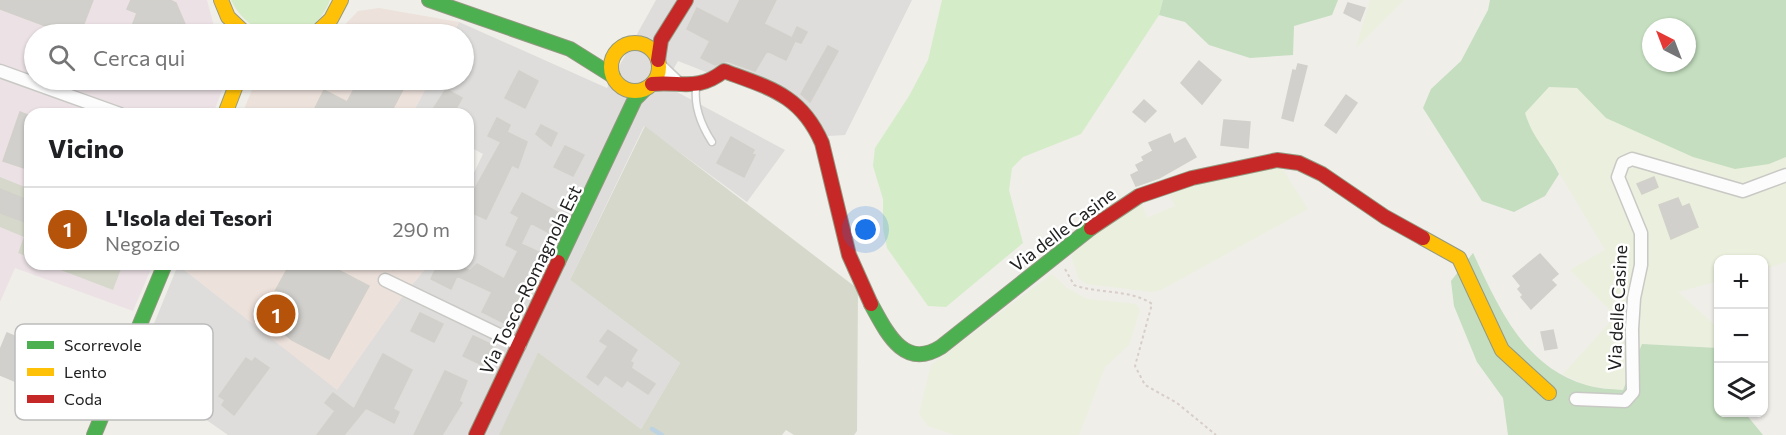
<!DOCTYPE html>
<html lang="it">
<meta charset="utf-8">
<style>
body{margin:0;font-family:Commissioner,sans-serif;background:#f6f6f6;color:#202124}
.controls{position:absolute;right:18px;bottom:18px;display:grid;overflow:hidden;border-radius:12px;box-shadow:0 2px 4px #0004}
.controls button{width:54px;height:54px;display:grid;place-items:center;padding:0;border:0;border-bottom:2px solid #e0e0e0;background:#fff;color:#202124;font:30px sans-serif}
.compass{position:absolute;left:1642px;top:18px;width:54px;height:54px;border-radius:50%;background:#fff;box-shadow:0 2px 4px #0004;rotate:318deg}
.you{position:absolute;left:866px;top:230px;width:21px;height:21px;margin:-15px;border:4px solid #fff;border-radius:50%;background:#1a73e8;box-shadow:0 0 0 9px #1a73e833}
.badge{display:grid;place-items:center;width:39px;height:39px;border-radius:50%;background:#b45309;color:#fff;font-size:20px;font-weight:700}
.pin{position:absolute;translate:-50% -50%;border:3px solid #fff;box-shadow:0 2px 6px #0006}
.list{margin:0;padding:0;list-style:none}
h2{display:flex;justify-content:space-between;align-items:center;height:78px;margin:0;padding:0 24px;font-size:26px}
h2 small{font-size:20px;font-weight:400;color:#757577}
.list li{display:grid;grid-template-columns:39px 1fr auto;gap:18px;align-items:center;box-sizing:border-box;height:84px;padding:0 24px;border-top:2px solid #e0e0e0}
.list b{display:block;font-size:22px;white-space:nowrap}
.list p{margin:0;font-size:20px;white-space:nowrap;color:#757577}
.list em{font-size:20px;font-style:normal;color:#757577}
.icon{flex:none;width:33px;height:33px;fill:none;stroke:currentColor;stroke-width:2;stroke-linecap:round;stroke-linejoin:round}
.map{position:relative;flex:none;width:1786px;height:435px;overflow:hidden}
.search{position:absolute;background:#fff;box-shadow:0 2px 4px #0004;left:24px;top:24px;width:450px;height:66px;display:flex;align-items:center;gap:15px;box-sizing:border-box;padding:0 21px;border-radius:33px;color:#757577;font-size:22px}
.panel{position:absolute;background:#fff;box-shadow:0 2px 4px #0004;left:24px;top:108px;width:450px;height:162px;border-radius:18px}
.map>svg:first-child{display:block}
.residential{fill:#dedddb}
.commercial{fill:#ede1db}
.industrial{fill:#ece2e6}
.construction{fill:#d6d8cb}
.farmland{fill:#ebefdd}
.grass{fill:#d5ecc8}
.forest{fill:#c4debf;fill-rule:evenodd}
.lines{fill:none;stroke-linecap:round;stroke-linejoin:round}
.stream{stroke:#bdd3e2;stroke-width:4.5}
.building{fill:#d1d0cc;stroke:#d2d0ca;stroke-width:1.5}
.lane-casing{stroke:#c8c8c5;stroke-width:9}
.street-casing{stroke:#c8c8c5;stroke-width:15}
.fast-casing{stroke:#939980;stroke-width:16}
.slow-casing{stroke:#939980;stroke-width:16}
.jam-casing{stroke:#939980;stroke-width:16}
.path{stroke:#d8cdc8;stroke-width:2;stroke-dasharray:3 3;stroke-linecap:butt}
.lane{stroke:#fdfcfc;stroke-width:6}
.street{stroke:#fdfcfc;stroke-width:12}
.fast{stroke:#4caf50;stroke-width:14}
.slow{stroke:#ffc107;stroke-width:14}
.jam{stroke:#c62828;stroke-width:14}
.labels{text-anchor:middle;stroke-width:5;stroke-linejoin:round;paint-order:stroke}
.street-label{font-size:18px;fill:#212121;stroke:#fff}
.key{fill:#fff;stroke:#bcbcbc;stroke-width:1.5}
.key-label{font-size:16px;fill:#212121}
</style>
<div class="map">
<svg width="1786" height="435" viewBox="0 0 1786 435">
<rect width="100%" height="100%" fill="#efeee9"/>
<path class="residential" d="M656,0H912L845,135L813,137L790,105L678,61L664,85L785,150L747,202L644,126L570,280L680,363L641,429L538,352L500,435H228L135,370L178,265L337,389L402,297L429,264H468V185L483,154L468,146V114H412L430,80H464V34H453L459,22L607,88Z"/>
<path class="commercial" d="M379,8L459,22L453,34H336L358,11Z
M256,80H430L412,114H242Z
M429,264L402,297L337,390L178,265Z"/>
<path class="industrial" d="M0,0H207L216,34H34V80H226L213,114H30V264H153L133,311L15,268L0,302Z"/>
<path class="construction" d="M645,126L858,289L857,431L854,435H794L786,430L782,435H499L538,352L641,429L680,363L570,280Z
M0,177L30,189V258L18,253L24,237L0,227Z
M45,264H123L113,290Z"/>
<path class="farmland" d="M1370,0H1404L1356,48Z
M1549,87L1578,88L1606,118L1769,164L1786,157V262L1764,269V260H1718V281L1678,292L1718,328V348L1642,344L1623,390L1587,386L1563,374L1616,316L1570,270L1605,250L1550,157L1531,134L1525,113Z
M1272,166L1283,170L1308,209L1161,290L1152,292L1087,284L1079,279L1071,255L1119,215L1142,204L1147,218L1175,206L1169,195L1193,185Z
M1052,274L1067,288L1087,299L1136,304L1140,310L1129,345L1105,367L1079,435H955L928,426L919,414L931,365Z"/>
<path class="grass" d="M231,0H330C311,50 252,44 231,0Z
M942,0H1163L1159,15L1081,134L1023,157L1012,168L1009,190L1023,243L946,307L928,306L887,248L883,229V199L873,166L875,148L909,96L928,60Z"/>
<path class="forest" d="M1163,0H1338L1332,15L1294,26L1293,55L1250,58L1209,45L1185,22L1159,15Z
M1490,0H1786V157L1769,164L1735,169L1693,157L1606,118L1577,88L1549,87L1525,113C1533,139 1547,150 1559,174L1545,196L1514,212L1482,201L1423,108L1431,89L1461,61L1488,10ZM1651,27H1687V63H1651Z
M1473,253C1499,308 1523,366 1586,385C1598,389 1612,389 1623,390L1642,344L1718,348V412L1745,413L1763,435H1508L1503,398L1477,362L1454,306L1451,281Z"/>
<g class="lines">
<path class="stream" d="M385,264L393,268
M652,429L662,435"/>
</g>
<path class="building" d="M0,0H93L80,34H67L0,9Z
M131,0H170L176,3L185,24L181,34H135L138,28L132,26L137,13L127,9Z
M740,0H776L764,24L792,38L797,27L807,32L801,43L795,41L786,60L767,51L755,71L727,61L715,65L701,58L710,41L687,29L697,8L728,24Z
M1348,3L1365,8L1360,21L1344,13Z
M828,46L838,51L810,102L801,94Z
M1199,61L1221,80L1202,104L1181,83Z
M1298,64L1307,66L1293,121L1282,118L1293,70L1296,71Z
M519,71L538,81L525,108L505,98Z
M359,80H408L390,114H312L324,90L347,102Z
M446,89L462,98L453,114H430Z
M1346,95L1357,103L1336,133L1325,125Z
M1144,100L1156,111L1145,122L1133,112Z
M20,112L30,116V170L3,161Z
M497,118L510,125L507,132L527,142L518,168L512,165L486,219L468,211V201L501,142L488,136Z
M1224,120L1250,122L1248,148L1221,145Z
M541,125L557,133L551,146L536,134Z
M1170,134L1174,144L1185,138L1196,157L1159,178L1136,186L1131,175L1139,171L1136,165L1144,161L1142,157L1153,151L1149,143Z
M731,137L754,150L752,154L755,155L744,177L717,163Z
M565,146L584,155L573,176L554,167Z
M1654,177L1658,187L1642,194L1637,184Z
M0,189L30,201V224L0,213Z
M522,193L561,214L551,234L531,223L521,244L541,253L506,324L482,312L492,292L457,276L451,289L431,279L438,264H456L470,271L477,264L504,279L518,251L506,245L519,217L511,213Z
M1678,198L1682,207L1689,204L1698,227L1671,239L1659,205Z
M1540,254L1558,274L1551,280L1556,285L1531,309L1521,297L1523,295L1518,289L1521,286L1513,276Z
M290,264H327L369,286L329,359L292,340L262,315Z
M420,313L443,324L434,342L411,331Z
M608,330L637,350L630,361L633,363L631,368L655,384L648,394L627,380L622,387L605,375L598,385L587,377L608,346L600,341Z
M1553,330L1557,348L1545,350L1541,332Z
M7,333L52,352L36,390L0,375V350Z
M473,336L493,345L482,365L463,356Z
M383,354L412,370L393,409L399,412L394,423L366,408L344,435H317L335,411L325,403L333,393L354,409Z
M246,358L252,362L255,358L269,368L234,415L222,405L225,400L219,396Z
M445,371L467,381L459,401L462,403L442,435H414Z"/>
<g class="lines">
<g class="lane-casing">
<path id="lane" d="M696,88C694,108 701,125 712,142"/>
</g>
<g class="street-casing">
<path id="street" d="M659,65L679,84
M0,71L120,114
M385,280L520,345
M1576,399L1625,401L1633,392L1632,329L1634,298L1641,265V233L1618,177L1623,163L1632,159L1743,191L1786,175"/>
</g>
<g class="fast-casing">
<path id="fast" d="M429,0L570,49L613,76
M558,262L635,99L645,89
M871,304C887,333 904,370 941,347L1091,228
M94,435L165,264"/>
</g>
<g class="slow-casing">
<path id="slow" d="M221,0L228,17L246,34
M315,34L331,19L341,0
M611 67a24 24 0 1 1 48 0a24 24 0 1 1-48 0Z
M225,114L238,80
M1423,238L1459,258L1502,350L1549,393"/>
</g>
<g class="jam-casing">
<path id="jam" d="M658,60L661,40L686,0
M652,84C682,81 697,92 724,71C770,88 801,95 822,143L849,255L871,304
M1091,228L1139,196L1192,178L1277,160L1299,163L1322,174L1385,217L1423,238
M476,435L558,262"/>
</g>
<path class="path" d="M1065,269L1074,285C1098,294 1131,289 1152,304L1135,366L1145,385L1177,403L1216,435"/>
<use href="#lane" class="lane"/>
<use href="#street" class="street"/>
<use href="#fast" class="fast"/>
<use href="#slow" class="slow"/>
<use href="#jam" class="jam"/>
</g>
<g class="labels">
<g class="street-label">
<text transform="translate(1063 230) rotate(-37)" y="6">Via delle Casine</text>
<text transform="translate(531 280) rotate(-64)" y="6">Via Tosco-Romagnola Est</text>
<text transform="translate(1618 308) rotate(-87)" y="6">Via delle Casine</text>
</g>
</g>
<rect x="15" y="324" width="198" height="96" rx="9" class="key"/>
<rect x="27" y="341" width="27" height="8" fill="#4caf50"/>
<rect x="27" y="368" width="27" height="8" fill="#ffc107"/>
<rect x="27" y="395" width="27" height="8" fill="#c62828"/>
<g class="key-label">
<text x="64" y="351">Scorrevole</text>
<text x="64" y="378">Lento</text>
<text x="64" y="405">Coda</text>
</g>
</svg>
<div class="controls">
<button>+</button>
<button>−</button>
<button><svg class="icon" aria-label="layers" viewBox="0 0 24 24"><path d="M12 4l9 5-9 5-9-5zM3 14l9 5 9-5"/></svg></button>
</div>
<svg class="compass" viewBox="-18 -18 36 36"><path d="M0-13l5 13h-10z" fill="#e53935"/><path d="M0 13l5-13h-10z" fill="#757577"/></svg>
<div class="you"></div>
<div class="pin badge" style="left:276px;top:314px">1</div>
<div class="search"><svg class="icon" aria-label="search" viewBox="0 0 24 24"><circle cx="10" cy="10" r="6"/><path d="M15 15l6 6"/></svg>Cerca qui</div>
<section class="panel">
<h2>Vicino<small></small></h2>
<ul class="list">
<li><span class="badge">1</span><div><b>L'Isola dei Tesori</b><p>Negozio</p></div><em>290 m</em></li>
</ul>
</section>
</div>
